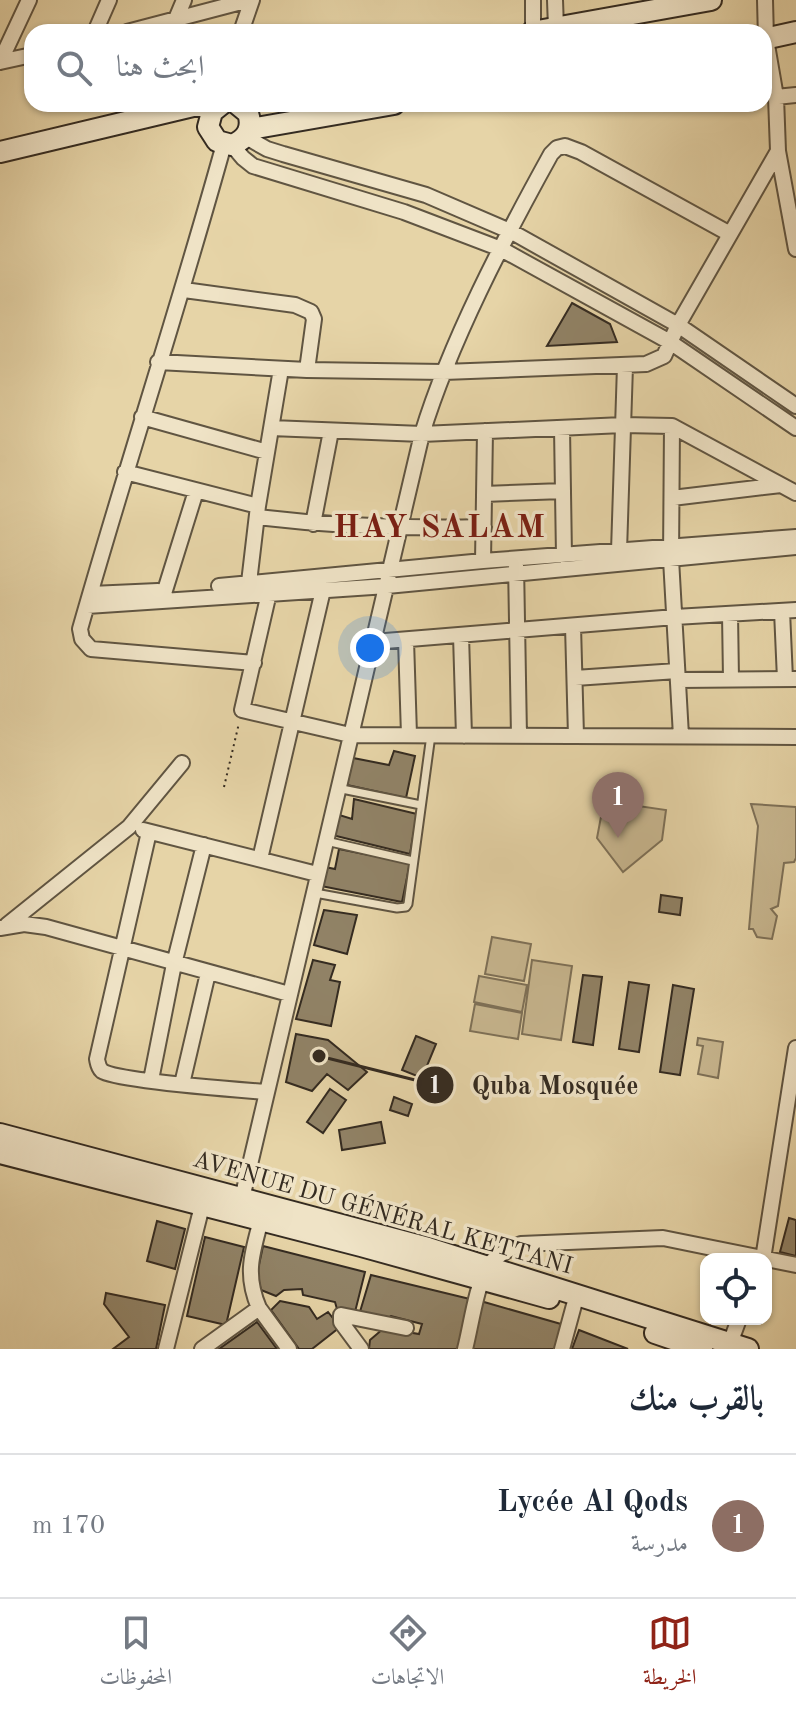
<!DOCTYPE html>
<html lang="ar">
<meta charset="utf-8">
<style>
body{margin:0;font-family:"Old Standard TT",Amiri,serif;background:#f6f6f7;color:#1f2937;direction:rtl}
.controls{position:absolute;right:24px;bottom:24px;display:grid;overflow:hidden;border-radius:16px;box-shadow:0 2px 6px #0004}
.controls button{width:72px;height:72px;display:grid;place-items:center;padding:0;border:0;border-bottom:2px solid #e0e1e3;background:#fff;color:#1f2937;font:40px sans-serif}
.you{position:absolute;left:370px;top:648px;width:28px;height:28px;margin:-20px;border:6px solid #fff;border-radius:50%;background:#1a73e8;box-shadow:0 0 0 12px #1a73e833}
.badge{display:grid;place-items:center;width:52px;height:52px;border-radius:50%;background:#8f2418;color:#fff;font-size:26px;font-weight:700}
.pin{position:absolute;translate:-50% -66px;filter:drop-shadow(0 2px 4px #0008)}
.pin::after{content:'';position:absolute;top:42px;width:28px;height:24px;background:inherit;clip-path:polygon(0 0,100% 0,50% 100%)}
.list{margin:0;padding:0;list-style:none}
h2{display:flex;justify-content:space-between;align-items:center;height:104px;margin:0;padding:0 32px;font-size:34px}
h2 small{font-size:26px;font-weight:400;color:#747a83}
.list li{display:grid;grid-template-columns:52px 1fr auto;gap:24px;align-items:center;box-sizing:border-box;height:144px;padding:0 32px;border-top:2px solid #e0e1e3}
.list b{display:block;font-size:30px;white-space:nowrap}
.list p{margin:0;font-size:26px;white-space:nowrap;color:#747a83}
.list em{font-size:26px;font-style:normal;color:#747a83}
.icon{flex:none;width:44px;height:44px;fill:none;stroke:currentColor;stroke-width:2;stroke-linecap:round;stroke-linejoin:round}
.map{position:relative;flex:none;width:796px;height:1349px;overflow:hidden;direction:ltr}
.search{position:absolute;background:#fff;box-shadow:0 2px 6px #0004;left:24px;right:24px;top:24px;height:88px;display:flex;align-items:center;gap:20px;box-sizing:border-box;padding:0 28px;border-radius:24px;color:#747a83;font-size:30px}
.sheet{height:248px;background:#fff}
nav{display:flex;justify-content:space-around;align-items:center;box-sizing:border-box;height:112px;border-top:2px solid #e0e1e3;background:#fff;font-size:22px;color:#747a83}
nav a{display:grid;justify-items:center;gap:4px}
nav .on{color:#8f2418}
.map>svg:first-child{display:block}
.green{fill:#c8b790;stroke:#7e7158;stroke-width:2}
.building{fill:#918367;stroke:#342b21;stroke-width:2}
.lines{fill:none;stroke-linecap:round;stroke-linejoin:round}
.lane-casing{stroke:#605542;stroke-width:11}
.street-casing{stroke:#605542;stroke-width:18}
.secondary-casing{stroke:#342b21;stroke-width:24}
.path{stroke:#342b21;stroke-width:2;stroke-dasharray:2 4;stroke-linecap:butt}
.lane{stroke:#efe3c6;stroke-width:7}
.street{stroke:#efe3c6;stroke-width:14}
.secondary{stroke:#efe3c6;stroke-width:20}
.labels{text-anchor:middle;stroke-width:7;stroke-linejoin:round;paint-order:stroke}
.street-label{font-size:24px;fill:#342b21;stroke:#efe3c6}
.district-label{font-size:32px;font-weight:bold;letter-spacing:2px;fill:#7a1f14;stroke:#efe3c6}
.leader{fill:none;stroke:#342b21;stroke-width:3}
.callout-dot{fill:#342b21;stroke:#efe3c6;stroke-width:3}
.mark-label{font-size:24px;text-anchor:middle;font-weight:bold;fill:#fff}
.callout-label{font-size:26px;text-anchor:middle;font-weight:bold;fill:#342b21;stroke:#efe3c6;stroke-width:7;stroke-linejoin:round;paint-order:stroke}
</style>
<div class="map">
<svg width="796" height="1349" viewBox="0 0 796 1349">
<rect width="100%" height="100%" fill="#e6d4a7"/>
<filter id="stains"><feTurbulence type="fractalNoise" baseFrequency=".0025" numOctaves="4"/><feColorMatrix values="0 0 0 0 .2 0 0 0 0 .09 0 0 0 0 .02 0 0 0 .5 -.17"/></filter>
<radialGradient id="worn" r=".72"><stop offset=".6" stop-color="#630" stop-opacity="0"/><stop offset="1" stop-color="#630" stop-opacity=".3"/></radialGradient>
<path class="green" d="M604,801L666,810L662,840L623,872L597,838Z
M751,804L796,807V858L794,862L784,863L778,906L771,909L777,916L772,939L757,937L753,929H749L758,826Z
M492,937L531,944L524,981L485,974Z
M532,960L572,966L561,1040L522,1034Z
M479,976L527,985L522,1012L474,1002Z
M475,1004L522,1013L518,1039L470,1031Z
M698,1038L723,1042L718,1078L698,1074L703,1046L697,1045Z"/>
<path class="building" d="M572,303L610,324L617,342L547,346Z
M394,751L415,756L406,798L347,785L353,758L389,765Z
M354,799L417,814L410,854L328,834L333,813L352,819Z
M339,849L410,863L402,902L316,885L320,866L335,869Z
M661,895L682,898L680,915L659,912Z
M324,910L357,915L347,954L314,945Z
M313,960L335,965L330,980L340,982L331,1026L296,1019Z
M583,975L602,977L593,1045L573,1042Z
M629,982L649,985L639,1052L619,1049Z
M673,985L694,989L680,1075L660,1072Z
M296,1034L328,1040L367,1072L348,1090L327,1074L312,1091L286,1082Z
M416,1036L436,1044L422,1078L402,1070Z
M330,1089L346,1100L323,1133L307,1122Z
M394,1097L412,1104L408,1116L390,1110Z
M381,1122L385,1143L342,1150L339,1130Z
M789,1218L796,1220V1256L780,1252Z
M157,1221L185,1229L175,1269L147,1261Z
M205,1237L244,1247L226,1325L187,1316Z
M263,1246L365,1272L354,1316L337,1309L335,1302L303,1295L302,1289L284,1290L276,1296L261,1290L257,1274Z
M371,1275L474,1300L462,1349H369L370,1340L384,1328L419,1334L422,1324L391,1316L381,1322L359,1315Z
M106,1293L165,1305L156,1349H113L129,1337L104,1304Z
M280,1301L309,1307L317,1319L328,1312L340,1327L312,1349H299L271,1310Z
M484,1302L561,1324L556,1349H471L480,1306Z
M257,1322L277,1349H219Z
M579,1330L628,1349H572Z"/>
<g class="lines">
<g class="lane-casing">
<path id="lane" d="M337,788L421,805
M326,841L413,861
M315,893L397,908L406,907L408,904L431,735"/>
</g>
<g class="street-casing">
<path id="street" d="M533,0V32
M555,0L556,28
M765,0L766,39L776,97L778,151L796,249
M176,19L184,0
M95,32L109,0
M127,32L249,0
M241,32L252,0
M0,62L29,0
M0,62L32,55
M776,97L796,95
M246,137L267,149L283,154L426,195L512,232L678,325L796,406
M224,144C179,307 126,467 80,629L82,639L91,649L254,663
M232,145L243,158L253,166L404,212L501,249L670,342L796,428
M184,290L295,305L311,312L314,319L307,370
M158,362L307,370L444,372L646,364L664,356L678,325L778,151
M142,417L267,452
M672,426L671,559L681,736
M271,428L422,434L623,425L672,426L796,493
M562,428L564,556
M125,472L258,506L248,591
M484,494L563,491
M672,498L781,485
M258,506L281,369
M257,517C333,526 407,529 484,527
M313,524L331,431
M619,551L625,366
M483,561L485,431
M516,564L519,736
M219,586L483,561L796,537
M269,593L242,710L350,735L796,737
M91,594L158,591
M162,600L196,491
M87,606L387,586L796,547
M782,611L785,679
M730,614L731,679
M573,626L576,736
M461,635L464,736
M406,640L409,735
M373,642L675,617L796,610
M575,678L677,671
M678,680L796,679
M143,830L317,874
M149,832L97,1059C98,1064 98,1067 102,1071C117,1081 241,1090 266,1092
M260,859L323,590
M7,925L129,827L182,763
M0,928L24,924L46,927L289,994
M151,1080L174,964L204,845
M182,1084L208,973
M240,1207L422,434C450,342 504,239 551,154L557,148L565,146L581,152L730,234
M763,1259L796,1048
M259,1308C243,1271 254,1249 263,1212
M166,1349L202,1206
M202,1349L259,1308L289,1349
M361,1349L341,1322V1315L406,1328
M465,1349C471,1326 476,1286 488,1266C495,1256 509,1249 521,1244L663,1238L796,1265
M562,1349L574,1305
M728,1349L739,1319"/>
</g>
<g class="secondary-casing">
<path id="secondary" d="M532,32L711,0
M764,39L796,32
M222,104L212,112L208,127L217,141L232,145C247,139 253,128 248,113L237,104
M250,129L394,104
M0,152L193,106H203L212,112
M0,1134L428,1248L748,1349
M0,1153L361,1246L549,1298
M655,1333L702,1349"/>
</g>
<path class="path" d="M224,787L239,723"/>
<use href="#lane" class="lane"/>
<use href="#street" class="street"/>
<use href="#secondary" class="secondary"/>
</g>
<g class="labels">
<g class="street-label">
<text transform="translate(383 1212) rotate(16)" y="8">AVENUE DU GÉNÉRAL KETTANI</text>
</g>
<g class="district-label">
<text x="440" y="537">HAY SALAM</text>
</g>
</g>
<path class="leader" d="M319 1056L435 1085"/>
<g class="callout-dot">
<circle cx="319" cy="1056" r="8"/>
<circle cx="435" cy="1085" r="20"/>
</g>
<g class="mark-label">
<text x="435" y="1093">1</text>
</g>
<g class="callout-label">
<text x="555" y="1094">Quba Mosquée</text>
</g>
<rect width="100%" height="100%" filter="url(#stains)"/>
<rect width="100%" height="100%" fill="url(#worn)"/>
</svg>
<div class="controls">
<button><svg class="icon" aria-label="locate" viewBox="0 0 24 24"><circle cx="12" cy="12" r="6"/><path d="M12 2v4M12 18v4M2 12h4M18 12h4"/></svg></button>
</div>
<div class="you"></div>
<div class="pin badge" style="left:618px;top:838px;background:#8d6e63">1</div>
<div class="search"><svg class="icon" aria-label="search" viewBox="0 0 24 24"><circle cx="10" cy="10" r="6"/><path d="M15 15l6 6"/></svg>ابحث هنا</div>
</div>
<section class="sheet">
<h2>بالقرب منك<small></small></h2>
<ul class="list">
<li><span class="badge" style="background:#8d6e63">1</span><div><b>Lycée Al Qods</b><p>مدرسة</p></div><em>170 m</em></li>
</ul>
</section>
<nav>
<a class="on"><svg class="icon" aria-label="map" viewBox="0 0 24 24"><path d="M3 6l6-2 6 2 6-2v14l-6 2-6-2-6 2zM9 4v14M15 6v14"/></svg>الخريطة</a>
<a><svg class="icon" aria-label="directions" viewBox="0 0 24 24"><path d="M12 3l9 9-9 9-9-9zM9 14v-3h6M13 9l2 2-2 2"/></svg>الاتجاهات</a>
<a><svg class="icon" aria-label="saved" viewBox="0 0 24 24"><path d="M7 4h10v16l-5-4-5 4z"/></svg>المحفوظات</a>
</nav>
